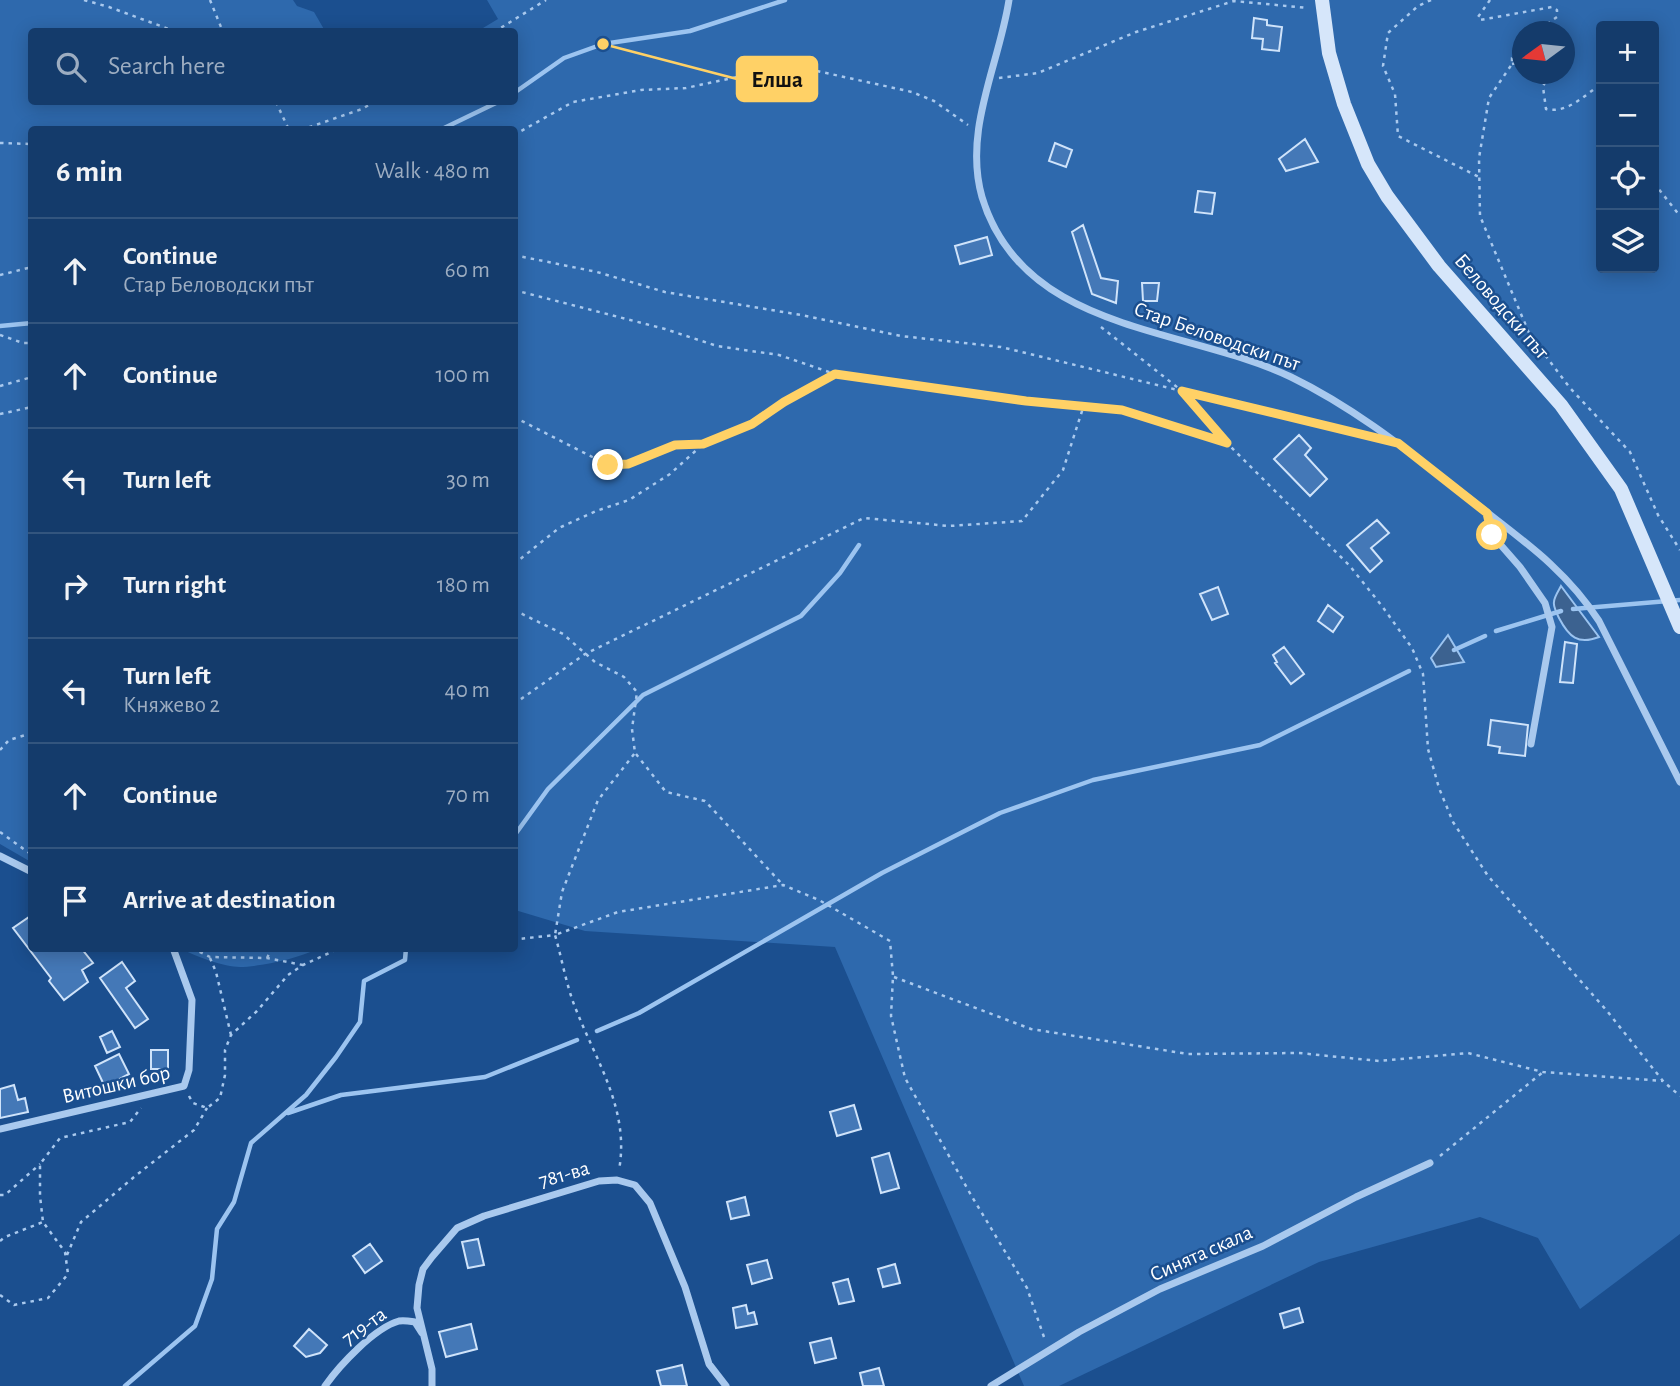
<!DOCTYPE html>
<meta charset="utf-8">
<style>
body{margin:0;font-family:"Alegreya Sans",sans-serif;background:#1d4271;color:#f1f3f6}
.controls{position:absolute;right:21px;top:21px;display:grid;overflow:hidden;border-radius:7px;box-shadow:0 4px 18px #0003}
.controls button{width:63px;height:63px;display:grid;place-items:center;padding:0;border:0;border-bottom:2px solid #33557e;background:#143b6b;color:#f1f3f6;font:35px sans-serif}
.compass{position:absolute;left:1512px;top:21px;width:63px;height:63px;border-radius:50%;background:#143b6b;box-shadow:0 4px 18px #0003;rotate:255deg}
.stop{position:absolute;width:21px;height:21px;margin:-16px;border:5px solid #ffd166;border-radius:50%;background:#fff}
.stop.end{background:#ffd166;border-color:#fff;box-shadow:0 2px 7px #0008}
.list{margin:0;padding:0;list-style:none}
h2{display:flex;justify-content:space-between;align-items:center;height:91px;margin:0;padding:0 28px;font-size:30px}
h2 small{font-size:23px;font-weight:400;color:#9dadc1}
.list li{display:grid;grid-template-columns:46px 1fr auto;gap:21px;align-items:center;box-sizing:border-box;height:105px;padding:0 28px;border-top:2px solid #33557e}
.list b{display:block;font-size:26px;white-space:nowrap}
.list p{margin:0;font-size:23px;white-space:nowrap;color:#9dadc1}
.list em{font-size:23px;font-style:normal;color:#9dadc1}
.icon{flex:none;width:38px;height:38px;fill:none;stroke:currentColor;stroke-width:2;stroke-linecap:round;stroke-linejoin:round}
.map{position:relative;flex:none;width:1680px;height:1386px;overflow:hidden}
.search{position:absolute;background:#143b6b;box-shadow:0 4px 18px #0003;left:28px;top:28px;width:490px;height:77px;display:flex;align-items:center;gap:18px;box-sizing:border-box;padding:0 24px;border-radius:7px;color:#9dadc1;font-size:26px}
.panel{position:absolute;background:#143b6b;box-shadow:0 4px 18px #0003;left:28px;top:126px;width:490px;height:826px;border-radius:7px}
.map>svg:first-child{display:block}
.green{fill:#2e69ad;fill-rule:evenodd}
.water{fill:#3c6290;stroke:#9cc4f0;stroke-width:2}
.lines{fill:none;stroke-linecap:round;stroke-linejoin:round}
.stream{stroke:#9cc4f0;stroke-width:4.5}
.building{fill:#4478b7;stroke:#cfe3fa;stroke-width:2}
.path{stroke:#a9c9ee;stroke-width:2.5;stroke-dasharray:3.5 5;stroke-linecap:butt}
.street{stroke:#a9c9ee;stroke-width:7}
.secondary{stroke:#d6e6fa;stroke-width:14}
.route{stroke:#ffd166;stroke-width:9}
.labels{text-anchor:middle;stroke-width:5;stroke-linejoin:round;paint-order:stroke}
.street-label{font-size:21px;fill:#fff;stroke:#1b4f8f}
.leader{fill:none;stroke:#ffd166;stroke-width:2.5}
.callout-dot{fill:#ffd166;stroke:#1b4f8f;stroke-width:2.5}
.callout{fill:#ffd166;stroke:#ffd166;stroke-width:2.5}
.callout-label{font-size:23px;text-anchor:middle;font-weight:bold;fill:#111}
</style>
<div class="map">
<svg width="1680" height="1386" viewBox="0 0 1680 1386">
<rect width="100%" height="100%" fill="#1b4f8f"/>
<path class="green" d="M0,0H293L297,6L314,12L325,31L32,32V102H514V32L478,31L498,19L487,0H1680V1234L1580,1309L1538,1238L1480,1217L1319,1262L1059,1386H1024L835,947L585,931L515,910L514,130H32L31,862L0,844ZM1601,26H1654V268H1601ZM1522,32H1564V74H1522Z
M182,949H316C301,958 258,967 240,967C225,967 194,956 182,949Z"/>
<path class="water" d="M1561,586L1599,637C1578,645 1569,637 1559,618C1557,614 1553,606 1554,602C1554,597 1559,590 1561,586Z
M1448,635L1464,662L1436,667L1431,658Z"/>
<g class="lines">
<path class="stream" d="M514,93L564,58L603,44L690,31L785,0
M440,130L498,102
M0,326L32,323
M1573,609L1680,600
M1496,631L1561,611
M1454,650L1485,636
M514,836L548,789L643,695L801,616L840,573L859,545
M597,1031L639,1013L882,873L1000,813L1093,780L1260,745L1409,671
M288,1113L341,1095L485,1077L577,1040
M125,1386L195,1326L212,1279L217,1229L234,1202L251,1143L306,1095L336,1057L360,1022L364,981L405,960L406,948"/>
</g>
<path class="building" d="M1254,18L1267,20V25L1282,27L1279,51L1262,49L1263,39L1252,38Z
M1305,139L1318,162L1286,171L1279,159Z
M1055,143L1072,150L1066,167L1049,161Z
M1198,191L1215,193L1212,214L1195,212Z
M1083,225L1101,278L1118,281L1116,303L1092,294L1072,232Z
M987,237L992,255L960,264L955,246Z
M1142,283H1159L1157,301H1143Z
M1299,435L1311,448L1305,455L1327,479L1310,496L1274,459Z
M1377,520L1389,533L1371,548L1382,561L1370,572L1347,545Z
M1218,587L1228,614L1212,620L1200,594Z
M1328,605L1343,617L1333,632L1318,621Z
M1565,642L1577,644L1573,683L1560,682Z
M1284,647L1304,674L1291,684L1275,663L1277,662L1273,655Z
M1491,720L1528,725L1525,756L1499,753L1500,747L1488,745Z
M32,915V948H81L93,963L82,970L88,982L64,1000L49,981L51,978L13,928Z
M122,962L135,981L126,988L148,1019L135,1028L100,978Z
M112,1031L120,1047L107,1053L100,1037Z
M151,1050H168V1069H151Z
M119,1054L129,1074L105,1087L95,1066Z
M14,1085L18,1100L25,1098L28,1112L0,1118V1089Z
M854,1105L861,1129L837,1136L830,1112Z
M889,1153L899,1188L881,1193L872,1158Z
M745,1197L749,1215L731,1219L727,1202Z
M478,1239L484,1265L468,1268L462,1242Z
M370,1244L382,1261L365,1273L353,1256Z
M767,1260L772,1278L752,1284L747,1265Z
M895,1264L900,1283L883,1287L878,1269Z
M848,1279L854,1301L839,1304L833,1283Z
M746,1305L748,1314L754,1312L757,1324L736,1328L733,1308Z
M1299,1308L1303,1322L1284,1328L1280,1314Z
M471,1324L477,1349L446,1357L439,1332Z
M309,1329L327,1345L320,1353L306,1357L294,1346Z
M831,1338L836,1358L815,1363L810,1343Z
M682,1365L687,1386H661L657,1371Z
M879,1368L884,1386H863L860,1373Z"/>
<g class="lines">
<path class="path" d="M84,0L109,7L177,32
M210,0L223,32
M1431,0L1418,6L1388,33L1383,66L1395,94L1398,136L1479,177
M1490,0L1478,17L1480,20L1552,7L1557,10V17L1536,32
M494,32L546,0
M1522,44L1512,58V64L1489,98L1479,158L1480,216L1539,357
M1512,64L1522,62
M1548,74L1543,87L1546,109C1567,114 1585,95 1601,84
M999,78L1038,73L1136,32L1234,1L1308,8
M276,102L289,130
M301,130L362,109L374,102
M514,135L573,102L641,90L686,88L769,70L817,71L912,92L934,101L968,125
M0,143L32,144
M1654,183L1680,216
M514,255L597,272L665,292L801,315L901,336L1001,347L1367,436
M0,275L32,267
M514,290L665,329L717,346L779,355L835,374L1026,401L1122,410L1227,443
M1101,327L1182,391L1227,443L1349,565L1382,606L1412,648L1423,674L1428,749L1439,788L1453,822L1488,876L1607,1011L1663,1081L1680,1096
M0,335L23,343H32
M1530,335L1570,388L1630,452L1658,515L1680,550
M0,386L32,377
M0,414L32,407
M514,417L608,465L628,464L675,445L703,444L753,424L784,402L835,374
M514,564L559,528L596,511L629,500L670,474L702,445
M514,610L563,634L595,662L624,677L637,692L632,729L635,753L598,800L562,892L555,935L618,912L783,885L819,900L890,941L893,976L891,1016L905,1078L971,1195L1027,1288L1045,1340
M514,704L585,654L864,518L949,526L1022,521L1063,470L1083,408
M0,750L9,740L32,733
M636,754L666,792L705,801L783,885
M0,832L32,855
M514,936L519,939L555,935C562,959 566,984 575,1007C596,1061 630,1110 619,1170
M192,948L210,957L267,958L303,965
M210,958L216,972L231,1035
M267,958L272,948
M894,977L1031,1029L1188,1054L1299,1053L1379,1061L1468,1053L1543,1072L1663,1081
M189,1096L193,1103L207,1108L220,1098L225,1075V1050L231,1035L257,1011L288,975L303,965L340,948
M1440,1156L1543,1072
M0,1195H5L40,1164
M0,1241L5,1237L43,1222
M67,1255L81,1222L134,1177L194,1130L207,1108
M0,1295L14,1305L48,1298L68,1274L65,1252L43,1222L40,1196V1164L60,1138L130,1122L141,1108"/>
<path class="street" d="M1009,0C999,65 963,130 982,197C1023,333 1184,326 1291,377C1357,409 1413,455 1470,499C1519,538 1564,567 1599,621L1680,782
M1487,513L1492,535L1520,567L1545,603L1552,627L1531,744
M0,856L32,872
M0,1129L184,1086L189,1070L192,1000L173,948
M325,1386C339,1366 374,1328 399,1321C404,1320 409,1321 415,1322L422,1333
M432,1386V1369L417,1308L419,1285L423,1269L432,1257L457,1228L484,1216L599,1181L617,1180L635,1185L650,1203L685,1287L709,1364L726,1386
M991,1386L1079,1332L1160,1289L1263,1246L1356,1197L1430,1163"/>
<path class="secondary" d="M1322,0L1329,53L1344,104L1368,164L1387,196L1439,266L1561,405L1621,489L1680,627"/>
</g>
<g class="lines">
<path class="route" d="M608,465L628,464L675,445L703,444L752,424L784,402L835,374L1026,401L1122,410L1227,443L1182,391L1398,443L1487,513L1492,535"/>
</g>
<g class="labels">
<g class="street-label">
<text transform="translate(1502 306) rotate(49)" y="7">Беловодски път</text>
<text transform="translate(1217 336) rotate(19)" y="7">Стар Беловодски път</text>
<text transform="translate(116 1084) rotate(-13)" y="7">Витошки бор</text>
<text transform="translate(564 1174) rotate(-16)" y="7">781-ва</text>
<text transform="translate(1201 1253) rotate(-24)" y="7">Синята скала</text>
<text transform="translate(364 1326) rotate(-36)" y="7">719-та</text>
</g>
</g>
<path class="leader" d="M603 44L737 79"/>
<circle class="callout-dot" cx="603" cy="44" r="7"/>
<rect class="callout" x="737" y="57" width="80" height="44" rx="7"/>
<g class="callout-label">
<text x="777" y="87">Елша</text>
</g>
</svg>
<div class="controls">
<button>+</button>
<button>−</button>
<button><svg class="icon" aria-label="locate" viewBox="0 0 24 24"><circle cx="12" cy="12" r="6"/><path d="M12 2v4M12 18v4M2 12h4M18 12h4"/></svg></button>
<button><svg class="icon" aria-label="layers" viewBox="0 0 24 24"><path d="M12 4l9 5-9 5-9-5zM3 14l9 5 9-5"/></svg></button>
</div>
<svg class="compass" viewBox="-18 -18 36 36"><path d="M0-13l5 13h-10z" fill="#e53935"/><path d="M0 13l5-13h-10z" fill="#9dadc1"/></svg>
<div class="stop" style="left:1492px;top:535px"></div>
<div class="stop end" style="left:608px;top:465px"></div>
<div class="search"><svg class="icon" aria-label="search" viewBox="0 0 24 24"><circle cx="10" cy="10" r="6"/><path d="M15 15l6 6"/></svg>Search here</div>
<section class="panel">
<h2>6 min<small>Walk · 480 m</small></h2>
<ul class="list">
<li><svg class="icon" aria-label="ahead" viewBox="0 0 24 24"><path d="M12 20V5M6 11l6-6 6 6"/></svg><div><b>Continue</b><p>Стар Беловодски път</p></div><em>60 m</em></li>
<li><svg class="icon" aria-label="ahead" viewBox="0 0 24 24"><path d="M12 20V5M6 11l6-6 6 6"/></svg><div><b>Continue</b></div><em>100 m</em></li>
<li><svg class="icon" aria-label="left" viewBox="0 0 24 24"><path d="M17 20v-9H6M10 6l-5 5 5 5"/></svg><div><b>Turn left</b></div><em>30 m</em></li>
<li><svg class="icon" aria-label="right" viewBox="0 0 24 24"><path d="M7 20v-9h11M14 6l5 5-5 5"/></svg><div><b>Turn right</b></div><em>180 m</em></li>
<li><svg class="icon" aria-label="left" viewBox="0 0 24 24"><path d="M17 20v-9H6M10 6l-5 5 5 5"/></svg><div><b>Turn left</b><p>Княжево 2</p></div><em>40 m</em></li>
<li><svg class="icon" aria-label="ahead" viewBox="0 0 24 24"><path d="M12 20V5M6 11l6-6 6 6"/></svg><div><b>Continue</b></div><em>70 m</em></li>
<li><svg class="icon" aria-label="arrive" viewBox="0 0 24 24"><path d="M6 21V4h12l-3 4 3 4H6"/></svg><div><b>Arrive at destination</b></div></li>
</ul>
</section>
</div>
